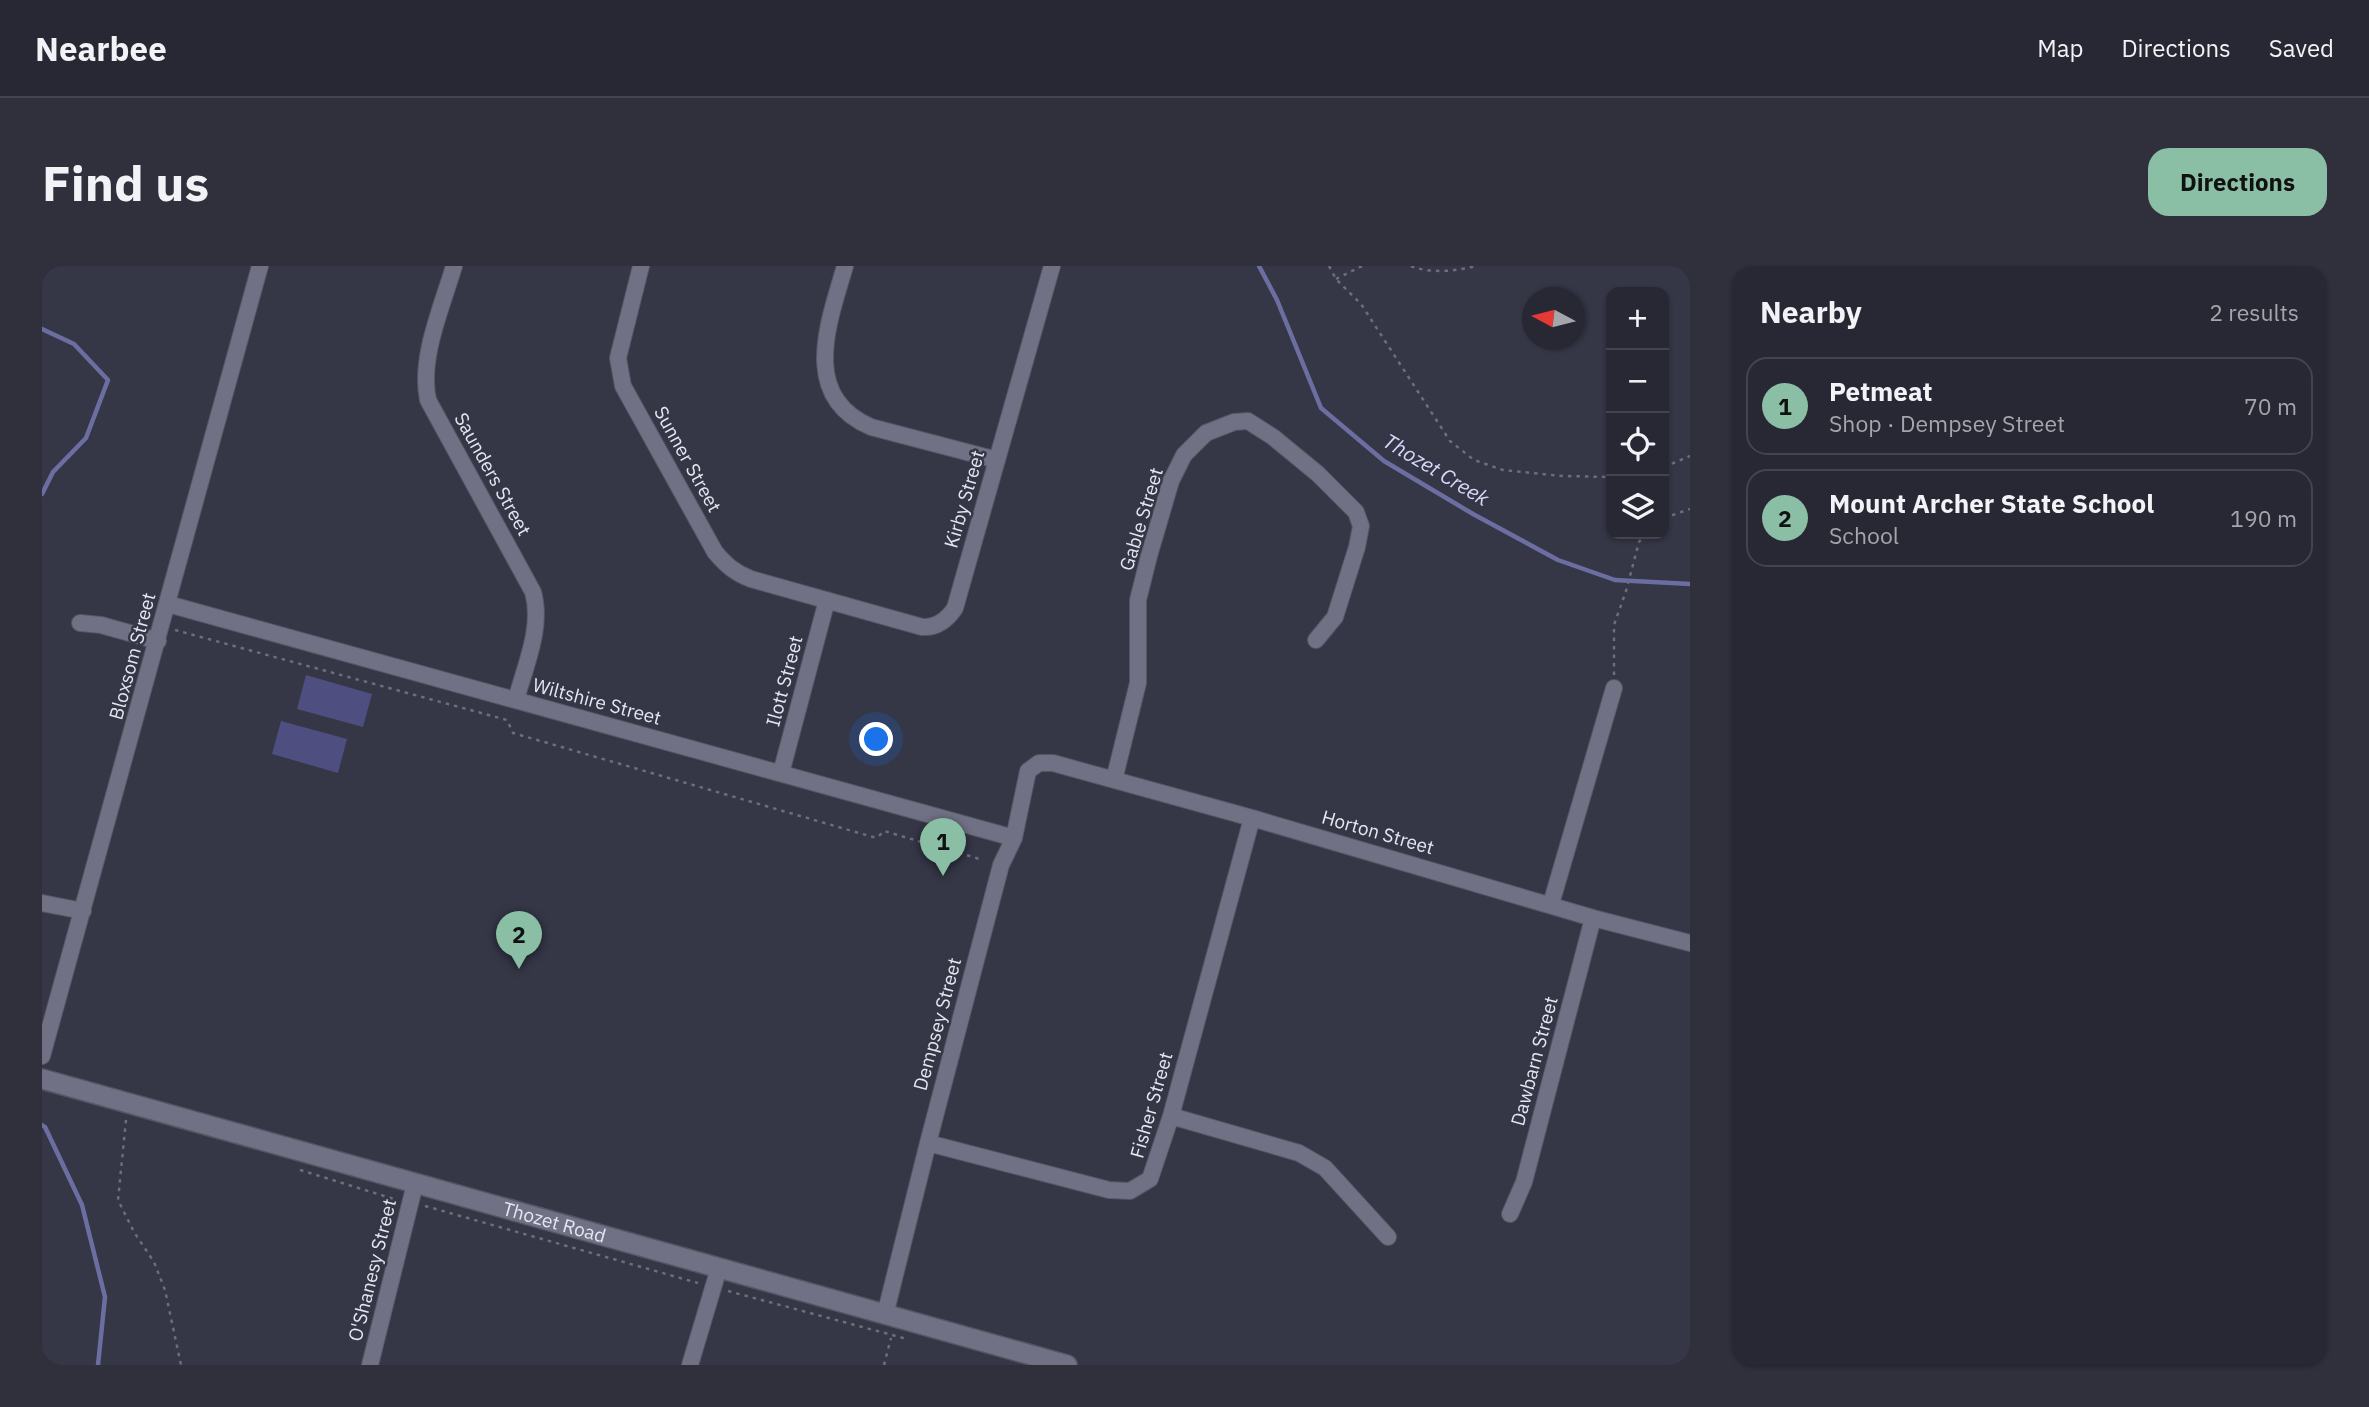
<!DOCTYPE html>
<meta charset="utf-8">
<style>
body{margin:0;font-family:"IBM Plex Sans",sans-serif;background:#30303c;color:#f1f3f6}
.controls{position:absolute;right:21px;top:21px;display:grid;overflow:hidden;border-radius:14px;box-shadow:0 2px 5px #0004}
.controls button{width:63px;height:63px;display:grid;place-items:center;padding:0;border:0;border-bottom:2px solid #44444f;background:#282834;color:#f1f3f6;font:35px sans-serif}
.compass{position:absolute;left:1480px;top:21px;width:63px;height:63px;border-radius:50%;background:#282834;box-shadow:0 2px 5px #0004;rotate:277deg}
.you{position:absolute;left:835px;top:474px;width:24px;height:24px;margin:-18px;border:5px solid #fff;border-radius:50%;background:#1a73e8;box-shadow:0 0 0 10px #1a73e833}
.badge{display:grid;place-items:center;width:46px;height:46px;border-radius:50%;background:#8abfa5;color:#111;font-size:23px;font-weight:700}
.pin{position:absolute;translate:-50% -58px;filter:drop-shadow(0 2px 4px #0008)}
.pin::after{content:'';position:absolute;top:37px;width:24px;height:21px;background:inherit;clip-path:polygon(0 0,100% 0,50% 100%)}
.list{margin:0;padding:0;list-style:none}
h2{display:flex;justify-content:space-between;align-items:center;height:91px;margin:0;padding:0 28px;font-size:30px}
h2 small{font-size:23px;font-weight:400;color:#a5a6ac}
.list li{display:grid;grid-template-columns:46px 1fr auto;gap:21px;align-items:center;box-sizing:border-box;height:98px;margin:0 14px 14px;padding:0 14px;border:2px solid #44444f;border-radius:21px}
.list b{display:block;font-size:26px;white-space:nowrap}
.list p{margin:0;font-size:23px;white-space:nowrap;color:#a5a6ac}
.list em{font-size:23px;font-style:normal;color:#a5a6ac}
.icon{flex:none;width:38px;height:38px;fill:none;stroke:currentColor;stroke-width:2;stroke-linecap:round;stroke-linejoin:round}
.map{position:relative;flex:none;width:1648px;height:1099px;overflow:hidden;border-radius:21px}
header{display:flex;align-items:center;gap:42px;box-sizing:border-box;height:98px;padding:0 35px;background:#282834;border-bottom:2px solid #44444f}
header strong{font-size:33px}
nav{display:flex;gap:38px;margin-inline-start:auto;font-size:24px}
.intro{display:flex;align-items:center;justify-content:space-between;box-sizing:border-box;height:168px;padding:0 42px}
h1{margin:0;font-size:49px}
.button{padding:18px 32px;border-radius:21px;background:#8abfa5;color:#111;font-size:24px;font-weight:700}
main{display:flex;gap:42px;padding:0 42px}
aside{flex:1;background:#282834;border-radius:21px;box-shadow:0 2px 5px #0004}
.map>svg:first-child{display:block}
.green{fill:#4e4f80}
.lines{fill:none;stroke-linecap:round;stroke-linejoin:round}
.stream{stroke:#6c6ea2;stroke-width:4.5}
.minor-casing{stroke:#555563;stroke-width:18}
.tertiary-casing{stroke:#555563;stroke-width:22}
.path{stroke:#6d6e7c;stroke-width:2.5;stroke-dasharray:3.5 5;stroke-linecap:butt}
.minor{stroke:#707184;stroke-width:16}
.tertiary{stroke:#707184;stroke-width:19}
.labels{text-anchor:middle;stroke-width:5;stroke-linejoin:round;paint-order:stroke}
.street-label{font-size:19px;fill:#e5e6f1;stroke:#353646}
.water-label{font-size:21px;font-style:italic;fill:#d7d9f9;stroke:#353646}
</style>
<header>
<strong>Nearbee</strong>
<nav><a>Map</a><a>Directions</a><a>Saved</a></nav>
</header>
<div class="intro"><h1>Find us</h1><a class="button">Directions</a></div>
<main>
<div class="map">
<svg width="1648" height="1099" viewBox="0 0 1648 1099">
<rect width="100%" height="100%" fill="#353646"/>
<path class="green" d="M264,409L330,428L321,461L255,443Z
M239,455L305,473L296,507L230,488Z"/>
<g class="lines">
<path class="stream" d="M1217,0L1235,34L1279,142L1342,195L1431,248L1516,294L1573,314L1648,318
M0,63L32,78L66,114L44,172L11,206L0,228
M0,859L3,861L40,939L63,1031L56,1099"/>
<g class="minor-casing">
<path id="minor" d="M412,0C400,41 377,92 386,134L491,326C501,361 483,400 474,434
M599,0L576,92L581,120L673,286C684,299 693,307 709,313L880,361C895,362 905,354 913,342L1010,0
M803,0C787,56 757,130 829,161L955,194
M126,338L972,572
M38,357L59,359L116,375
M739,507L785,334
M1072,514L1096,417V334L1107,290L1129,215L1142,189L1164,167L1192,156L1206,155L1231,171L1276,208L1314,246L1319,260L1315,281L1293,351L1274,374
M0,637L41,645
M1509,638L1572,422
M0,790L218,0
M1129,850L1257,887L1283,902L1346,971
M886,877L1067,924L1088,925L1108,913L1129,850L1210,552
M1468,948L1482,916L1551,652
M843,1049L886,877L959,599L972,572L986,505L997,497H1011L1210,552L1551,652L1648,677
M328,1099L373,918
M648,1099L677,1002"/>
</g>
<g class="tertiary-casing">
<g id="tertiary">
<path id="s1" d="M0,813L1025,1099"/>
</g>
</g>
<path class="path" d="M1287,0L1294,13L1319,38L1408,175L1432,194L1461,204L1520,210L1569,211
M1369,0C1389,8 1414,5 1434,0
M1643,0L1648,4
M1294,13L1320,0
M1622,201L1648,190
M1622,252L1648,243
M133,364L465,454L471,467L831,571H836L842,565L941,594
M1572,409V359L1584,325L1597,276L1603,268
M84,854L76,934L92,966L112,996L123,1024L139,1099
M258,904L352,933
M383,940L656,1017
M686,1025L865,1073
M842,1099L849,1072"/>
<use href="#minor" class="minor"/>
<use href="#tertiary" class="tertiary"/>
</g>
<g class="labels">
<g class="street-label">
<text transform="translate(646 193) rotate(61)" y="7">Sunner Street</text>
<text transform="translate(451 208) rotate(61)" y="7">Saunders Street</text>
<text transform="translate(922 233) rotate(-74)" y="7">Kirby Street</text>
<text transform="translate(1099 253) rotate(-73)" y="7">Gable Street</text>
<text transform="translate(90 390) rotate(-75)" y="7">Bloxsom Street</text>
<text transform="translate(742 415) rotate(-75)" y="7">Ilott Street</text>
<text transform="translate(555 435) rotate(15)" y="7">Wiltshire Street</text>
<text transform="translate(1336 566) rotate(16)" y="7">Horton Street</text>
<text transform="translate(895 758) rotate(-75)" y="7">Dempsey Street</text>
<text transform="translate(1492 795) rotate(-75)" y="7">Dawbarn Street</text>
<text transform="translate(1109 839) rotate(-74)" y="7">Fisher Street</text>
<text dy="7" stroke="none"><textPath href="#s1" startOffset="532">Thozet Road</textPath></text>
<text transform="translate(330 1004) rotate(-76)" y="7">O'Shanesy Street</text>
</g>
<g class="water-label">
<text transform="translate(1394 204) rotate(31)" y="7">Thozet Creek</text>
</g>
</g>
</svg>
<div class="controls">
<button>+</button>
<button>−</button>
<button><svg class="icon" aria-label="locate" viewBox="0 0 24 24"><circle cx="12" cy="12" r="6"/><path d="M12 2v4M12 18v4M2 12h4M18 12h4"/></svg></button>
<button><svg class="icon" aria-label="layers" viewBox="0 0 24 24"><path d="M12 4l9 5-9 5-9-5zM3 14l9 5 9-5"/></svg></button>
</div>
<svg class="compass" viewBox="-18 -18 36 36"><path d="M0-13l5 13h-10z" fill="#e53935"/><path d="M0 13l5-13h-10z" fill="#a5a6ac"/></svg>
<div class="you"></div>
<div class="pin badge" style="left:901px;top:610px">1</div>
<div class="pin badge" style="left:477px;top:703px">2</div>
</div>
<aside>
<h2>Nearby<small>2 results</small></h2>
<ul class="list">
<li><span class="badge">1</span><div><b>Petmeat</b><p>Shop · Dempsey Street</p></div><em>70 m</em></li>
<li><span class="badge">2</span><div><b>Mount Archer State School</b><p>School</p></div><em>190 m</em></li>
</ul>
</aside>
</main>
